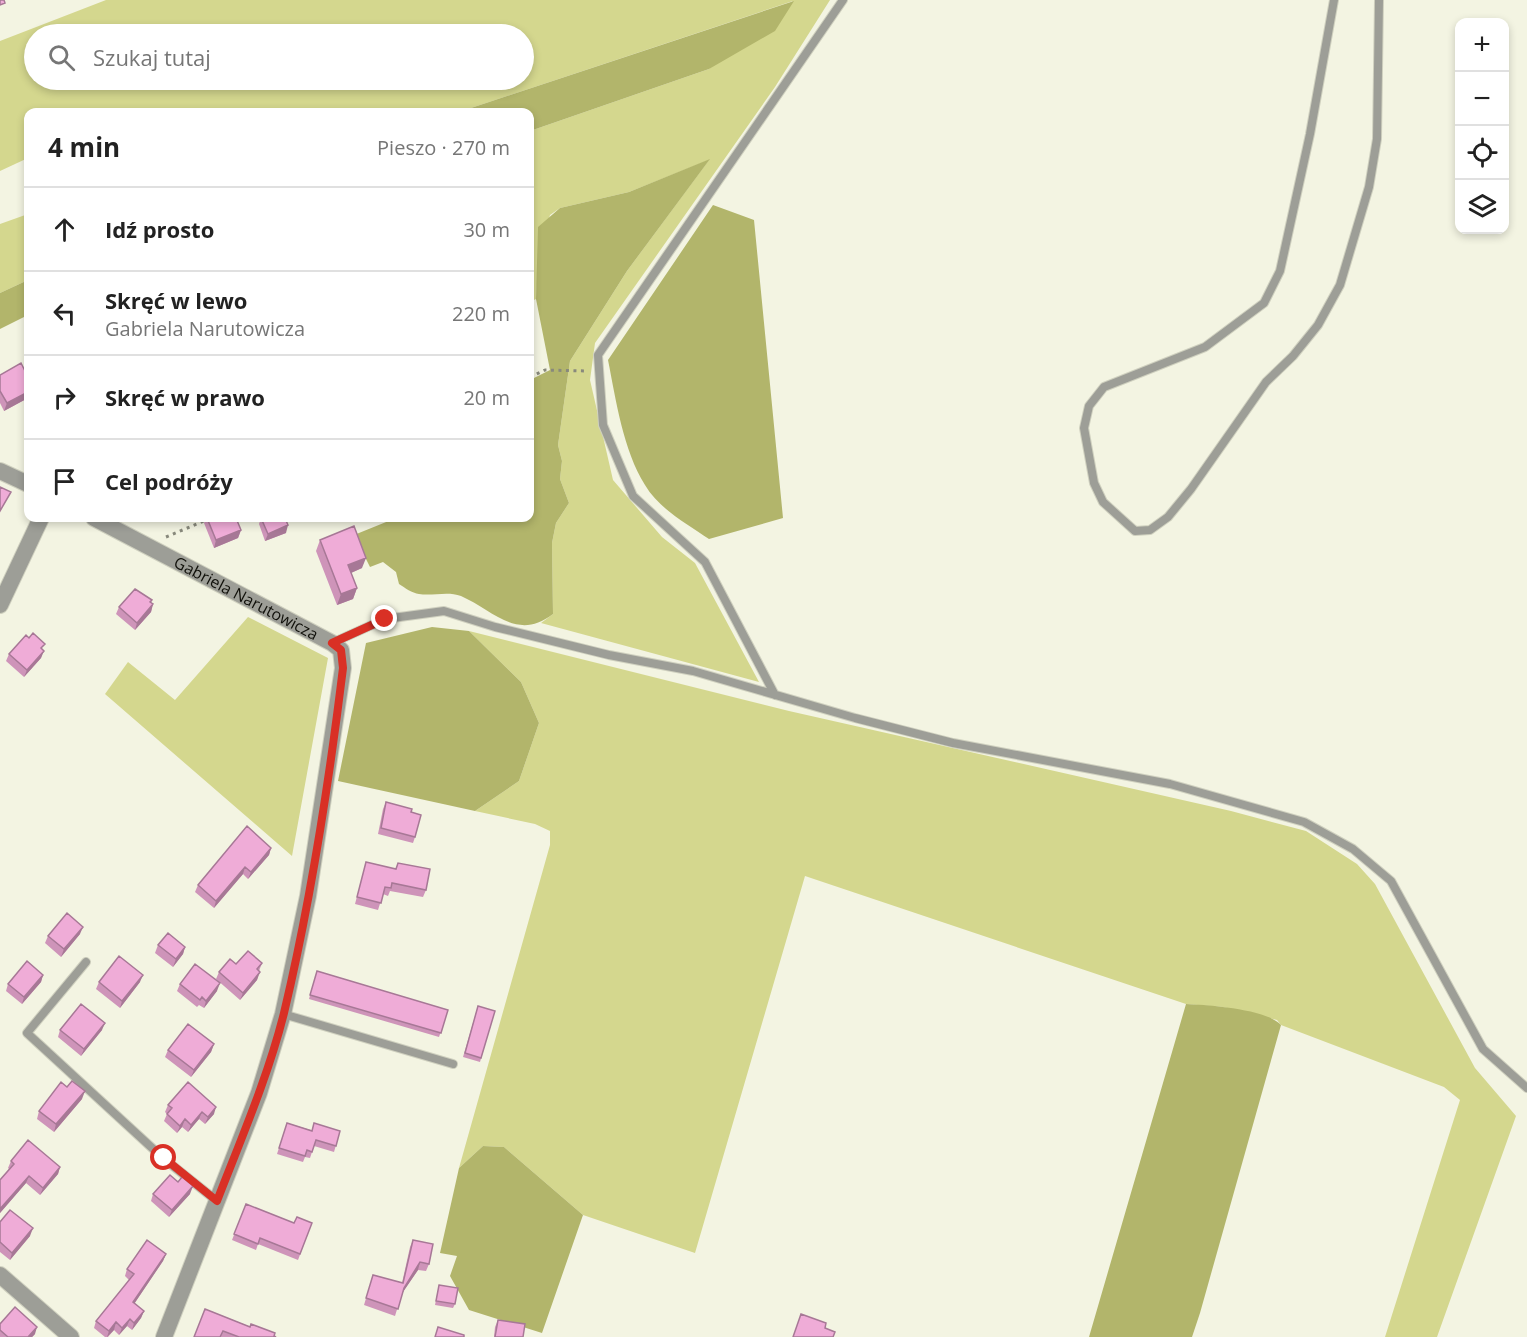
<!DOCTYPE html>
<html lang="pl">
<meta charset="utf-8">
<style>
body{margin:0;font-family:"Open Sans",sans-serif;background:#f2f2f2;color:#222}
.controls{position:absolute;right:18px;top:18px;display:grid;overflow:hidden;border-radius:12px;box-shadow:0 3px 9px #0003}
.controls button{width:54px;height:54px;display:grid;place-items:center;padding:0;border:0;border-bottom:2px solid #e0e0e0;background:#fff;color:#222;font:30px sans-serif}
.stop{position:absolute;width:18px;height:18px;margin:-14px;border:4px solid #d93025;border-radius:50%;background:#fff}
.stop.end{background:#d93025;border-color:#fff;box-shadow:0 2px 6px #0008}
.list{margin:0;padding:0;list-style:none}
h2{display:flex;justify-content:space-between;align-items:center;height:78px;margin:0;padding:0 24px;font-size:26px}
h2 small{font-size:20px;font-weight:400;color:#767676}
.list li{display:grid;grid-template-columns:39px 1fr auto;gap:18px;align-items:center;box-sizing:border-box;height:84px;padding:0 24px;border-top:2px solid #e0e0e0}
.list b{display:block;font-size:22px;white-space:nowrap}
.list p{margin:0;font-size:20px;white-space:nowrap;color:#767676}
.list em{font-size:20px;font-style:normal;color:#767676}
.icon{flex:none;width:33px;height:33px;fill:none;stroke:currentColor;stroke-width:2;stroke-linecap:round;stroke-linejoin:round}
.map{position:relative;flex:none;width:1527px;height:1337px;overflow:hidden}
.search{position:absolute;background:#fff;box-shadow:0 3px 9px #0003;left:24px;top:24px;width:510px;height:66px;display:flex;align-items:center;gap:15px;box-sizing:border-box;padding:0 21px;border-radius:33px;color:#767676;font-size:22px}
.panel{position:absolute;background:#fff;box-shadow:0 3px 9px #0003;left:24px;top:108px;width:510px;height:414px;border-radius:12px}
.map>svg:first-child{display:block}
.green{fill:#d4d78e;fill-rule:evenodd}
.forest{fill:#b2b56b}
.lines{fill:none;stroke-linecap:round;stroke-linejoin:round}
.lane-casing{stroke:#cfd0bf;stroke-width:10}
.street-casing{stroke:#cfd0bf;stroke-width:18}
.path{stroke:#88897c;stroke-width:3;stroke-dasharray:3 4.5;stroke-linecap:butt}
.lane{stroke:#9d9e97;stroke-width:8}
.street{stroke:#9d9e97;stroke-width:16}
.wall{fill:#ce94b9}
.shaded-wall{fill:#a77896}
.building{fill:#efacd7;stroke:#a77896;stroke-width:1.5}
.route{stroke:#d93025;stroke-width:8}
.labels{text-anchor:middle;stroke-width:4.5;stroke-linejoin:round;paint-order:stroke}
.street-label{font-size:16px;fill:#10100a;stroke:#f3f4e2}
</style>
<div class="map">
<svg width="1527" height="1337" viewBox="0 0 1527 1337">
<rect width="100%" height="100%" fill="#f3f4e2"/>
<path class="green" d="M106,0H830L775,87L595,343L590,380L613,480L662,537L695,563L759,682L541,623L553,614L552,543L556,523L569,503L560,479L562,461L558,445L570,361L627,271L709,160L629,192L560,208L550,215L539,253L536,299L530,302V131L709,69L793,1L459,112H28V158L0,171V41ZM34,34H524V80H34Z
M28,214V280L0,293V224Z
M248,617L328,658L292,856L105,694L128,662L175,700Z
M469,631L789,711L1231,811L1306,831L1357,864L1375,884L1475,1068L1516,1116L1437,1337H1385L1460,1100L1444,1087L1281,1025L1277,1020L1223,1007L1186,1004L805,876L695,1253L583,1215L504,1147L483,1146L459,1168L550,845V831L535,824L475,811L519,781L539,723L521,682Z"/>
<path class="forest" d="M794,1L775,31L709,69L530,131V112H459Z
M710,159L627,271L570,361L558,445L562,461L560,479L569,503L556,523L552,543L553,614C517,642 493,610 461,596C448,591 433,596 419,594C412,593 405,588 399,584L396,572L383,562L370,567L354,535L396,518H530V380L550,370L536,299L538,227L560,208L629,192Z
M713,205L754,220L783,518L709,539C687,524 659,509 645,485C623,450 616,400 608,360Z
M28,280V315L0,329V293Z
M432,627L469,631L521,682L539,723L519,781L475,811L338,781L366,643Z
M1186,1004C1208,1005 1267,1009 1281,1025L1200,1313L1192,1337H1089Z
M483,1146L504,1147L583,1215L542,1333L469,1310L450,1276L457,1256L440,1253L459,1168Z"/>
<g class="lines">
<g class="lane-casing">
<path id="lane" d="M1334,0L1310,134L1280,271L1264,303L1205,347L1104,387L1089,406L1084,428L1094,483L1103,502L1135,531L1150,530L1168,517L1191,489L1266,382L1293,356L1318,325L1340,285L1369,187L1377,139L1379,0
M332,643L385,619L444,611L495,627L609,655L693,671L855,718L953,743L1170,784L1304,822L1353,849L1391,881L1483,1049L1527,1088
M775,695L705,562L633,496L603,425L598,355L843,0
M86,962L27,1033L163,1158L217,1201
M283,1014L453,1064"/>
</g>
<g class="street-casing">
<g id="street">
<path d="M0,471L28,484"/>
<path id="s1" d="M94,518L332,643L341,650L343,668L308,896L283,1014L259,1093L164,1337"/>
<path d="M0,605L41,518"/>
<path d="M0,1275L71,1337"/>
</g>
</g>
<path class="path" d="M530,377L545,370L588,371
M166,537L211,518"/>
<use href="#lane" class="lane"/>
<use href="#street" class="street"/>
</g>
<path class="wall" d="M0,375L28,377V398L4,411L0,403Z
M206,518H236L241,530L238,538L214,548L204,523Z
M261,518L286,533L265,541L259,524Z
M320,540L362,568L351,573L357,588L353,599L337,605L316,551Z
M152,600L151,603L153,604L151,612L135,630L116,614L119,607Z
M43,650L41,658L24,677L6,661L9,654Z
M386,802L411,812L415,837L413,843L378,834L383,809Z
M271,848L269,855L248,879L243,874L214,908L195,892L198,885Z
M366,862L396,869L398,863L426,890L423,897L390,891L388,896L383,894L378,910L355,904Z
M80,934L61,957L45,943L48,936Z
M158,945L185,947L183,954L173,967L155,953Z
M262,963L259,971L257,980L240,1000L216,979L219,972L236,964Z
M317,971L448,1010L439,1037L309,999Z
M43,975L41,982L22,1004L6,991L8,984Z
M99,982H140L120,1008L96,989Z
M180,984L217,991L204,1008L199,1005L197,1007L177,991Z
M478,1006L495,1011L480,1062L463,1057Z
M60,1030H102L81,1056L58,1037Z
M214,1044L211,1052L191,1077L165,1057L168,1050Z
M82,1099L54,1132L37,1119L39,1111Z
M168,1105L214,1114L205,1124L199,1119L188,1132L182,1127L177,1133L164,1121L167,1114L165,1112Z
M287,1123L311,1130L340,1131L334,1152L314,1146L310,1158L305,1157L303,1162L277,1154Z
M11,1161L60,1167L58,1174L40,1195L26,1183L0,1213V1180L9,1169L8,1168Z
M153,1194H190L169,1217L151,1201Z
M246,1204L294,1223H312L298,1260L258,1244L256,1250L232,1240Z
M0,1222L30,1236L10,1260L0,1252Z
M413,1240L429,1264L426,1271L418,1270L402,1293L395,1316L364,1305L373,1275L402,1283L410,1247Z
M166,1254L163,1261L134,1304L144,1311L141,1318L132,1330L127,1326L119,1335L114,1330L108,1337H105L94,1328L96,1321L129,1280L125,1276L127,1269Z
M439,1285L455,1304L453,1308L435,1305Z
M205,1309L274,1336L276,1337H194Z
M498,1320L523,1337H494L495,1327Z
M0,1324L35,1334L32,1337H0Z"/>
<path class="shaded-wall" d="M28,392V398L4,411L7,403Z
M288,525L286,533L265,541L268,534Z
M241,530L238,538L214,548L216,540Z
M366,558L362,568L344,576L348,565Z
M357,588L353,599L337,605L341,594Z
M153,604L151,612L135,630L137,623Z
M44,651L41,658L24,677L27,670Z
M271,848L269,855L248,879L251,872Z
M245,867L243,874L214,908L216,901Z
M83,927L80,934L61,957L64,949Z
M185,947L183,954L173,967L176,959Z
M260,972L257,980L240,1000L243,993Z
M43,975L41,982L22,1004L24,997Z
M143,975L140,982L120,1008L122,1001Z
M220,983L217,991L204,1008L206,1001Z
M105,1023L102,1030L81,1056L84,1049Z
M214,1044L211,1052L191,1077L194,1070Z
M85,1091L82,1099L54,1132L56,1124Z
M216,1107L214,1114L205,1124L208,1117Z
M202,1112L199,1119L188,1132L191,1125Z
M185,1119L182,1127L177,1133L180,1126Z
M60,1167L58,1174L40,1195L43,1188Z
M29,1176L26,1183L0,1213V1209Z
M193,1186L190,1194L169,1217L172,1210Z
M33,1228L30,1236L10,1260L12,1253Z
M166,1254L163,1261L130,1310L133,1302Z
M420,1262L418,1270L401,1295L404,1288Z
M144,1311L141,1318L132,1330L134,1323Z
M130,1319L127,1326L119,1335L122,1328Z
M116,1322L114,1330L107,1337L109,1331Z
M37,1327L35,1334L32,1337H28Z"/>
<path class="building" d="M0,0H4L5,3L0,5Z
M21,363L28,377V392L7,403L0,391V375Z
M0,487L11,492L0,511Z
M207,518H236L241,530L216,540Z
M261,518H285L288,525L268,534Z
M354,526L366,558L348,565L357,588L341,594L320,540Z
M135,589L152,600L150,602L153,604L137,623L119,607Z
M33,633L45,644L41,648L44,651L27,670L9,654L26,635L29,638Z
M386,802L412,809L411,812L421,815L415,837L381,828Z
M247,826L271,848L251,872L245,867L216,901L198,885Z
M366,862L396,869L398,863L430,869L426,890L392,883L391,888L385,887L381,903L357,897Z
M67,913L83,927L64,949L48,936Z
M168,933L185,947L176,959L158,945Z
M248,951L262,963L257,969L260,972L243,993L219,972L230,959L236,964Z
M119,956L143,975L122,1001L99,982Z
M27,961L43,975L24,997L8,984Z
M195,964L220,983L206,1001L202,997L200,1000L180,984Z
M317,971L448,1010L441,1033L310,995Z
M81,1004L105,1023L84,1049L60,1030Z
M478,1006L495,1011L481,1058L465,1053Z
M188,1024L214,1044L194,1070L168,1050Z
M72,1081L85,1091L56,1124L39,1111L61,1082L67,1087Z
M188,1082L216,1107L208,1117L202,1112L191,1125L185,1119L180,1126L167,1114L172,1108L168,1105Z
M287,1123L312,1131L314,1123L340,1131L336,1146L316,1140L312,1152L307,1150L305,1156L279,1148Z
M28,1140L60,1167L43,1188L29,1176L0,1209V1180L14,1164L11,1161Z
M170,1175L178,1182L182,1177L193,1186L172,1210L153,1194Z
M246,1204L294,1223L297,1217L312,1223L300,1254L260,1238L258,1244L234,1234Z
M10,1210L33,1228L12,1253L0,1242V1222Z
M147,1240L166,1254L133,1302L144,1311L134,1323L130,1319L122,1328L116,1322L109,1331L96,1321L134,1274L127,1269Z
M413,1240L433,1244L429,1264L420,1262L404,1288L398,1309L366,1298L373,1275L403,1283Z
M439,1285L458,1288L455,1304L436,1301Z
M15,1307L37,1327L28,1337H8L0,1330V1324Z
M205,1309L250,1327L251,1324L275,1333L274,1336L276,1337H239L223,1331L220,1337H194Z
M801,1314L826,1323L825,1328L835,1332L833,1337H793Z
M498,1320L525,1324L523,1337H495Z
M438,1327L464,1335V1337H435Z"/>
<g class="lines">
<path class="route" d="M164,1158L217,1201C241,1139 268,1077 284,1013C311,900 329,783 343,668L341,650L332,643L385,619"/>
</g>
<g class="labels">
<g class="street-label">
<text dy="6" stroke="none"><textPath href="#s1" startOffset="172">Gabriela Narutowicza</textPath></text>
</g>
</g>
</svg>
<div class="controls">
<button>+</button>
<button>−</button>
<button><svg class="icon" aria-label="locate" viewBox="0 0 24 24"><circle cx="12" cy="12" r="6"/><path d="M12 2v4M12 18v4M2 12h4M18 12h4"/></svg></button>
<button><svg class="icon" aria-label="layers" viewBox="0 0 24 24"><path d="M12 4l9 5-9 5-9-5zM3 14l9 5 9-5"/></svg></button>
</div>
<div class="stop" style="left:164px;top:1158px"></div>
<div class="stop end" style="left:385px;top:619px"></div>
<div class="search"><svg class="icon" aria-label="search" viewBox="0 0 24 24"><circle cx="10" cy="10" r="6"/><path d="M15 15l6 6"/></svg>Szukaj tutaj</div>
<section class="panel">
<h2>4 min<small>Pieszo · 270 m</small></h2>
<ul class="list">
<li><svg class="icon" aria-label="ahead" viewBox="0 0 24 24"><path d="M12 20V5M6 11l6-6 6 6"/></svg><div><b>Idź prosto</b></div><em>30 m</em></li>
<li><svg class="icon" aria-label="left" viewBox="0 0 24 24"><path d="M17 20v-9H6M10 6l-5 5 5 5"/></svg><div><b>Skręć w lewo</b><p>Gabriela Narutowicza</p></div><em>220 m</em></li>
<li><svg class="icon" aria-label="right" viewBox="0 0 24 24"><path d="M7 20v-9h11M14 6l5 5-5 5"/></svg><div><b>Skręć w prawo</b></div><em>20 m</em></li>
<li><svg class="icon" aria-label="arrive" viewBox="0 0 24 24"><path d="M6 21V4h12l-3 4 3 4H6"/></svg><div><b>Cel podróży</b></div></li>
</ul>
</section>
</div>
